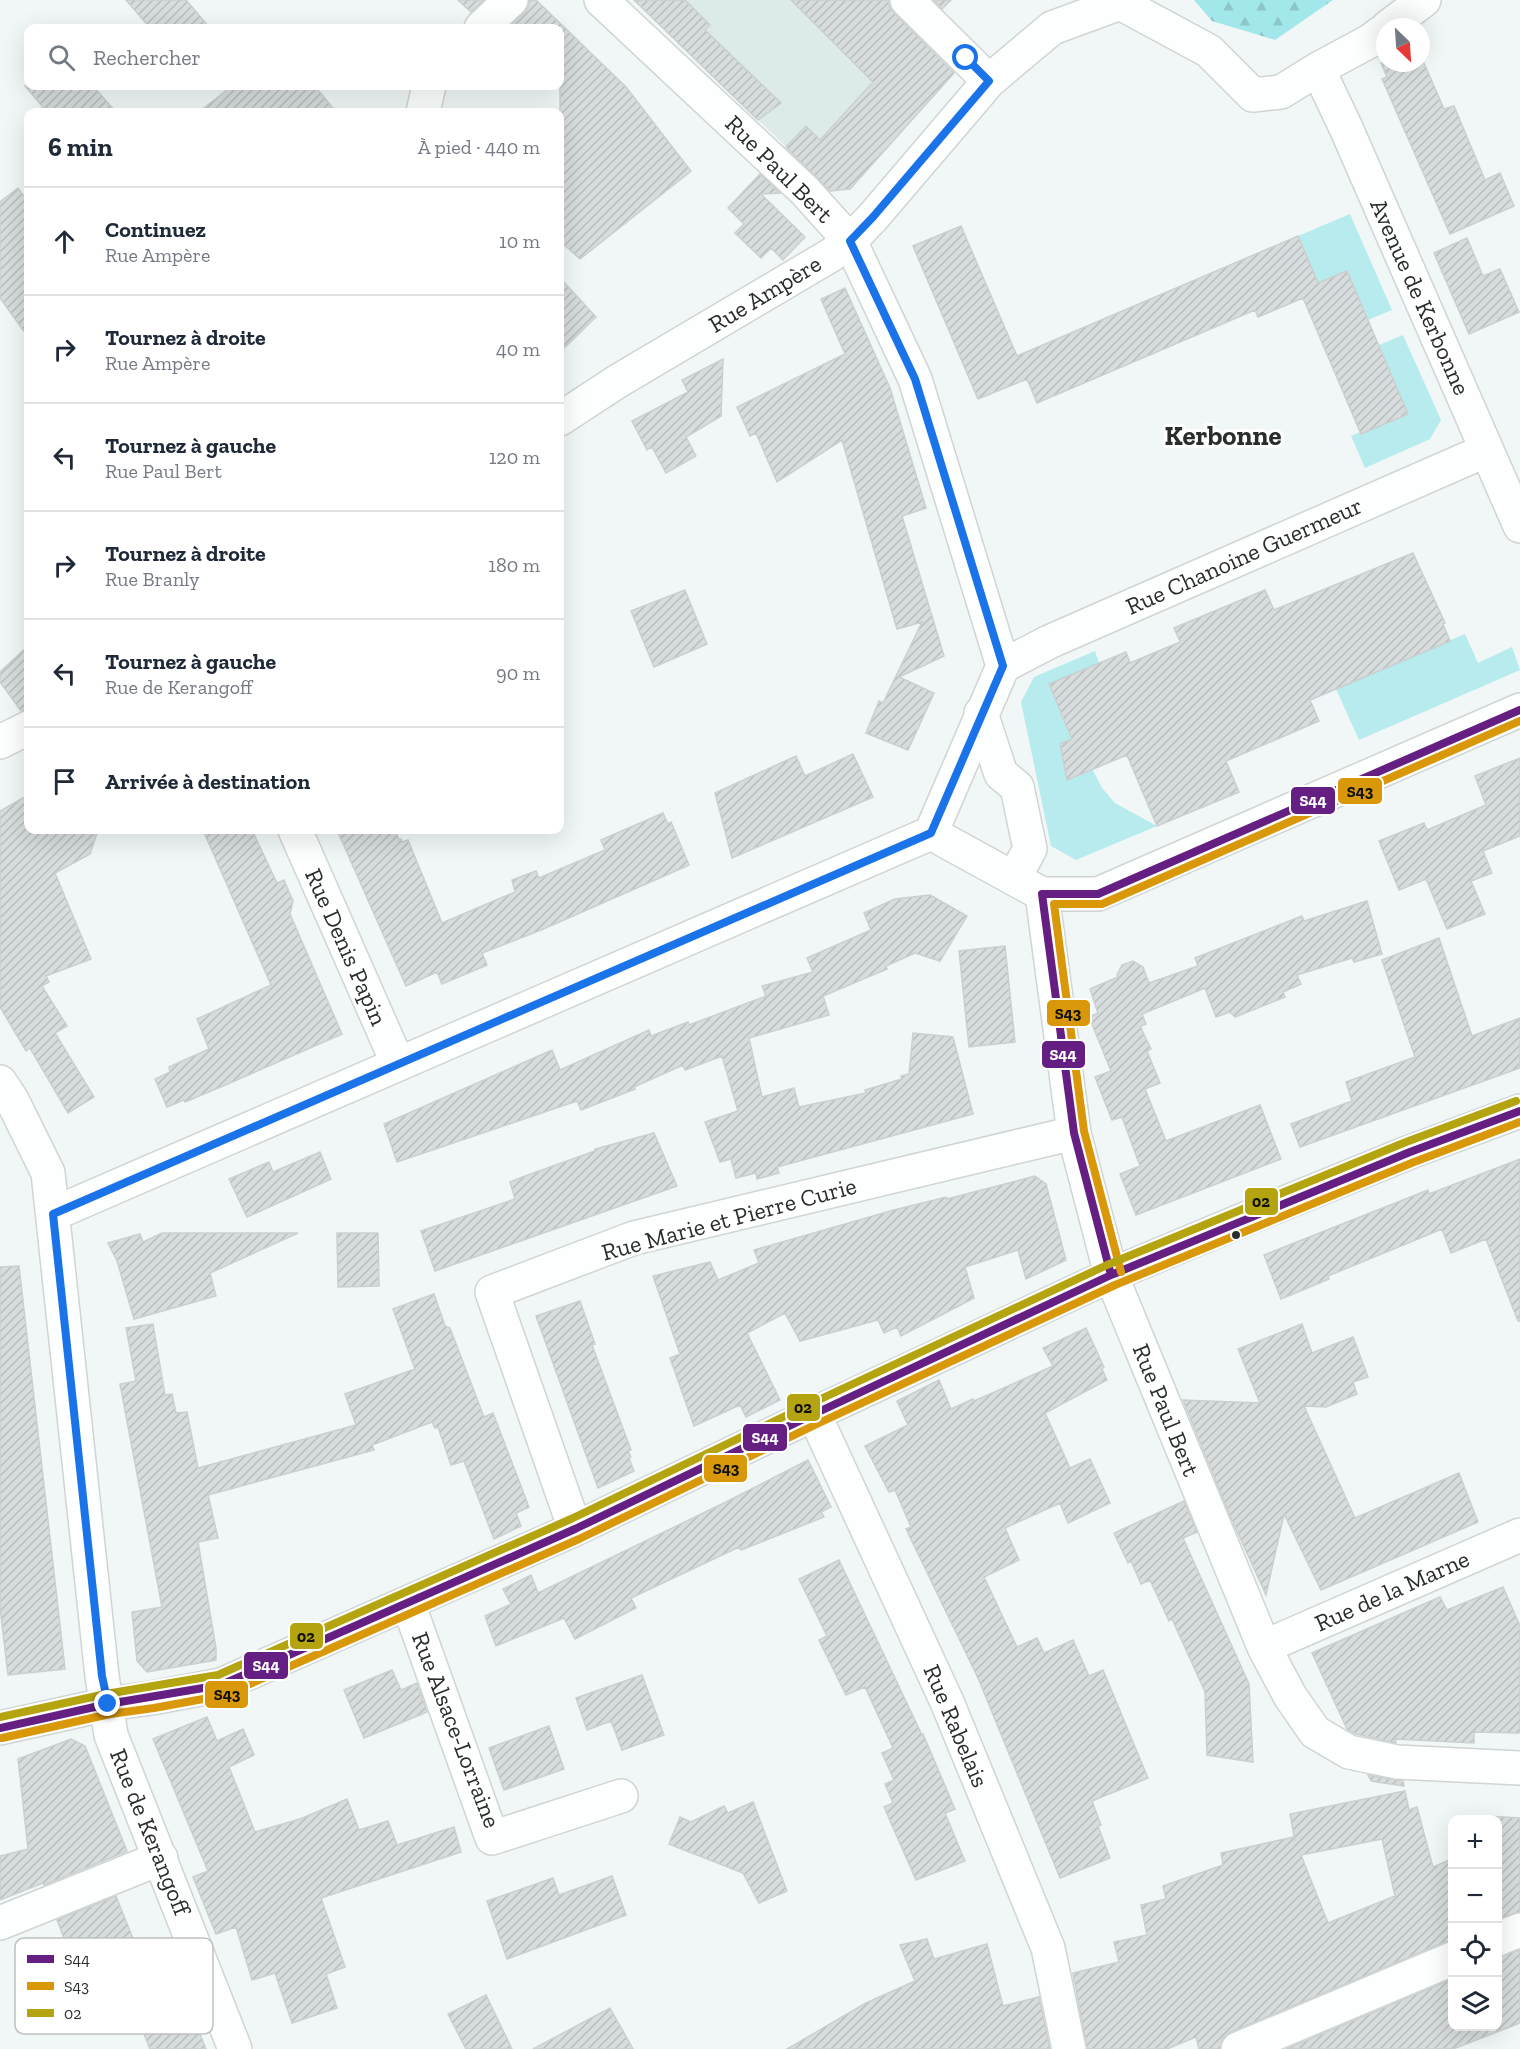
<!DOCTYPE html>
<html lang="fr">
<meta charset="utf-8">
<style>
body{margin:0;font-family:"Zilla Slab",serif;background:#f6f6f7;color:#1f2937}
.controls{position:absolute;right:18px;bottom:18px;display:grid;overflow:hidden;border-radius:12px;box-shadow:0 6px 24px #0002}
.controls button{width:54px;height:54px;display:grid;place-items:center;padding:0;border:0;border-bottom:2px solid #e0e1e3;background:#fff;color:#1f2937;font:30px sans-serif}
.compass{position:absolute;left:1376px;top:18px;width:54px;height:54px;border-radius:50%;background:#fff;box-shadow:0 6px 24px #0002;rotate:155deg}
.stop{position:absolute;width:18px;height:18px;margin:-14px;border:4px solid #1a73e8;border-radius:50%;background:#fff}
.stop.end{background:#1a73e8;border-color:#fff;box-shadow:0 2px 6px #0008}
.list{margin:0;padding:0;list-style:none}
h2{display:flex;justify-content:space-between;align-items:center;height:78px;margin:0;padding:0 24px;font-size:26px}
h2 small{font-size:20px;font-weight:400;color:#747a83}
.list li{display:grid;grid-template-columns:39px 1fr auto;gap:18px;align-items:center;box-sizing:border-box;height:108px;padding:0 24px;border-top:2px solid #e0e1e3}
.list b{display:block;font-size:22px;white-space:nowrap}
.list p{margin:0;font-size:20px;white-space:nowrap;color:#747a83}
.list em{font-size:20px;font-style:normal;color:#747a83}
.icon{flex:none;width:33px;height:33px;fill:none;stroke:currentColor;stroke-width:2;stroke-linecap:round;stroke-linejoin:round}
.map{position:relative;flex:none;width:1520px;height:2049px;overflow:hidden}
.search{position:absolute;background:#fff;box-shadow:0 6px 24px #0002;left:24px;top:24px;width:540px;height:66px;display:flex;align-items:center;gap:15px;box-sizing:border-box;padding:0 21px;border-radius:12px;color:#747a83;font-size:22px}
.panel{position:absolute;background:#fff;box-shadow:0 6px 24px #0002;left:24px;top:108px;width:540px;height:726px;border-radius:12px}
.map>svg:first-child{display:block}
.built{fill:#ddeaea}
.green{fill:#b7ebed}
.forest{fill:url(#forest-firs)}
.building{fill:url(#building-hatch);stroke:#cacfcf;stroke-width:1.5;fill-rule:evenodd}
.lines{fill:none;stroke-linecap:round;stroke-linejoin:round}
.minor-casing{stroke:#d0d4d4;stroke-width:36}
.major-casing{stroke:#d0d4d4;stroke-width:36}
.minor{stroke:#fdfefe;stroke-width:33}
.major{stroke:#fdfefe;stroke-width:33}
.bus-1-casing{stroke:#fff;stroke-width:12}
.bus-2-casing{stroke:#fff;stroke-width:12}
.bus-3-casing{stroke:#fff;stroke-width:12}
.bus-1{stroke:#651f82;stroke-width:8}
.bus-2{stroke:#d9970a;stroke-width:8}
.bus-3{stroke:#b4a410;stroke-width:8}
.route{stroke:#1a73e8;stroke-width:8}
.bus-dot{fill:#292d2d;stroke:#fff;stroke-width:2}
.labels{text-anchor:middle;stroke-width:6;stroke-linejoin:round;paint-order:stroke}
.street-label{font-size:24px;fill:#292d2d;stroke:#fff}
.quarter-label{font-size:27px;font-weight:bold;fill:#292d2d;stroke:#fff}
.key{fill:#fff;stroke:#bfc0c0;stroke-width:1.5}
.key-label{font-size:16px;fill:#292d2d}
.line-badge{stroke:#fff;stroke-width:2}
.badge-label{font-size:16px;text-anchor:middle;font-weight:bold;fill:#fff}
.pale-badge-label{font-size:16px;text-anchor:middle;font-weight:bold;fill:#111}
</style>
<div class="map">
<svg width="1520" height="2049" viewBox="0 0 1520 2049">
<defs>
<pattern id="forest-firs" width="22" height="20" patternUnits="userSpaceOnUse" patternTransform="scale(1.5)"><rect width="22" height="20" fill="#a2e7e9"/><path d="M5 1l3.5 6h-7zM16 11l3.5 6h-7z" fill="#8cc6c8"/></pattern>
<pattern id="building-hatch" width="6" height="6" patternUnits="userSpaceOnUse" patternTransform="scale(1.5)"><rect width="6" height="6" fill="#d7dcdc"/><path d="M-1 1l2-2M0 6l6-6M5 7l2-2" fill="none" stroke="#b9bdbd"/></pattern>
</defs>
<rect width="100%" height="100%" fill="#f1f7f7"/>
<path class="built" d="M634,0H886L893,7L878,23L942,87L850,189L831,190Z"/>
<path class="green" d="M1350,214L1392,310L1368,320L1347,271L1318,283L1298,236Z
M1403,335L1441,420L1430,439L1365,468L1351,436L1360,432L1361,434L1408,414L1379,345Z
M1465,634L1478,663L1512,647L1520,670L1359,740L1336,689Z
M1095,651L1099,663L1049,684L1102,788L1115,803L1157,826L1076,860L1051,846L1021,702L1034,677Z"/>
<path class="forest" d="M1194,0H1333L1275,40L1212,21Z"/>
<path class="building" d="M126,0H186L210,28H150Z
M458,0H484L471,12Z
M529,0H536L626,87L691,171L580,259L560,241V28H508L524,13L529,6Z
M634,0H685L710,25L705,30L781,103L758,120Z
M791,0H889V6L894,13L954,73L850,189L830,191L786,147L806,126L820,140L873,82Z
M934,0H951L942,9Z
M1381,63H1424L1444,109L1454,106L1485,180L1500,173L1514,206L1450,234L1382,79L1387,77Z
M25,86H93L116,112H47Z
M232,86H315L336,112H199Z
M760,174L780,193L761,194L805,237L783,260L771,248L761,258L735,233L744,224L728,208Z
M18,188L28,202V337L0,298V202Z
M961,226L1017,356L1298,236L1318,283L1347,271L1408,414L1361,434L1303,298L1258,317L1255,310L1037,403L1027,379L978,399L913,246Z
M1467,238L1483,276L1500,269L1519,312L1469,334L1434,253Z
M560,278L596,317L560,352Z
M845,288L890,388L926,508L902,516L944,656L899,677L934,693L908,750L866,733L879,701L883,703L922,622L897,629L842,440L777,482L756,433L750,436L737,407L845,354L821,299Z
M723,359L721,416L686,437L696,456L666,473L652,447L647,450L632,421L688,392L682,380Z
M1413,553L1445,623L1443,624L1450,641L1310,700L1319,721L1226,761L1239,792L1157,826L1127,755L1067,780L1060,744L1072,739L1049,684L1126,652L1130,663L1180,642L1174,628L1265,590L1274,610Z
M685,590L707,644L654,667L631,611Z
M28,646V709L21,711L0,682V672Z
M853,754L873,797L732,858L715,793L796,756L805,776Z
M1520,758V836L1483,851L1492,873L1471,881L1485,914L1447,929L1426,879L1399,890L1379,841L1424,823L1427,830L1486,805L1475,776Z
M28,795V830H98L90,854L55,873L91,959L46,976L49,982L42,986L67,1026L55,1033L94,1097L68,1113L30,1048L26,1051L0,1007V811Z
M663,813L668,824L671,822L689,865L541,930L482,953L487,965L442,984L437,972L406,986L337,830H395L399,840L401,839L402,842L408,840L442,923L515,892L512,880L536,871L539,878L605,850L601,840Z
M203,830H252L277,883L284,880L293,901L290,914L342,1034L223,1086L185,1102L184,1100L167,1107L155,1079L170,1072L169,1067L209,1049L197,1019L271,985Z
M930,895L967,916L940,961L915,953L886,966L887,969L823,996L829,1015L749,1038L762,1097L794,1088L799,1107L866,1093L865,1090L902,1079L901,1076L909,1074L913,1033L953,1037L973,1114L777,1167L779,1173L757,1179L756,1173L736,1178L731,1159L720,1162L705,1122L738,1111L722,1056L685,1070L683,1065L634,1087L635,1089L581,1110L577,1101L397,1162L384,1124L552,1050L560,1070L649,1030L651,1036L688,1022L689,1025L766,996L762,986L813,972L807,958L871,930L864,913L895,899Z
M1367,901L1382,954L1354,962L1352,958L1297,975L1301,984L1283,992L1285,997L1235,1017L1230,1012L1216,1017L1205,988L1142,1014L1146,1024L1141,1026V1028L1151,1049L1147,1051L1160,1083L1145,1089L1166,1141L1260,1105L1281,1159L1136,1215L1120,1174L1140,1166L1122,1117L1112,1120L1095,1077L1111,1071L1089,1017L1098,1013L1090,989L1118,977L1117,975L1122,965L1133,961L1143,967L1149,983L1198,966L1195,958L1302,916L1304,921Z
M1439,938L1472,1036L1520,1018V1068L1300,1147L1291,1124L1352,1101L1346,1082L1415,1057L1382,960Z
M1005,946L1015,1042L969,1047L959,951Z
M654,1133L677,1186L435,1271L421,1231L515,1199L510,1182L525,1176L595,1151V1149Z
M320,1152L331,1179L247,1217L229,1179L269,1162L273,1172Z
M1520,1159V1321H1518L1486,1239L1451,1253L1442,1229L1328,1276L1329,1279L1281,1299L1264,1255L1428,1190L1429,1194Z
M1035,1176L1046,1184L1066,1260L1026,1279L1018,1250L965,1267L974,1298L901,1336L897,1327L884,1333L878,1320L800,1341L785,1313L747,1333L780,1400L746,1417L740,1405L694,1426L670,1358L680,1354L653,1276L710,1262L718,1280L759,1263L754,1250L894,1210L946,1197L947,1199Z
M162,1233H298L210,1273L216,1296L134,1319L117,1261L108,1243L140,1234L143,1242Z
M337,1233H378L379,1286L338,1287Z
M19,1266L65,1669L8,1675L0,1608V1267Z
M434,1294L445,1326L450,1328L484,1417L493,1413L529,1507L516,1513L521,1526L494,1539L464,1461L451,1465L438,1427L435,1428L432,1422L372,1445L374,1450L208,1495L218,1538L198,1542L216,1648V1660L147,1672L137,1661L132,1612L162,1607L120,1384L136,1381L126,1328L153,1324L165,1395L172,1394L176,1413L187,1412L198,1468L356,1425L345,1394L415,1369L393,1309Z
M580,1301L595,1344L592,1345L631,1450L628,1451L631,1457L629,1458L634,1471L598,1488L536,1316Z
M1302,1324L1312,1353L1353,1337L1368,1377L1353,1382L1357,1394L1326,1407L1304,1406L1355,1518L1459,1473L1478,1522L1321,1590L1284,1514L1266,1595L1231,1518L1183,1400L1260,1403L1238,1349Z
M1086,1328L1104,1367L1102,1369L1107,1380L1045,1413L1070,1468L1090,1459L1110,1503L1068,1523L1060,1503L1005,1528L1019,1560L984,1577L1017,1647L1037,1638L1044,1653L1073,1640L1089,1676L1103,1670L1148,1778L1092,1801L1101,1825L1098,1826L1110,1858L1060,1878L978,1678L906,1529L911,1527L895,1490L889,1492L865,1446L908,1425L897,1401L939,1380L951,1409L973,1399L974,1401L1053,1366L1043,1348Z
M808,1460L831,1507L821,1512L824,1517L741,1550L739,1547L631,1598L636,1608L575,1639L564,1618L496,1646L485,1616L511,1604L503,1589L531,1575L538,1593L726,1502Z
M1184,1501L1197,1532L1183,1538L1249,1684L1253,1762L1207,1755L1205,1692L1172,1619L1169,1621L1150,1580L1141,1584L1131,1561L1128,1563L1114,1533Z
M839,1560L922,1735L923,1734L955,1809L945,1813L965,1861L916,1880L884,1807L893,1803L885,1784L894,1780L882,1753L893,1748L865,1687L846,1695L819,1640L827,1636L799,1579Z
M1503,1587L1520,1626V1733L1474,1732V1743L1395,1739L1396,1743L1356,1734L1347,1729L1312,1653L1440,1597L1447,1610Z
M392,1670L401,1690L417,1683L427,1712L364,1738L344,1690Z
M642,1675L664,1735L622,1750L611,1721L587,1730L576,1698Z
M207,1717L217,1741L243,1729L254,1755L229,1767L255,1832L300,1819L347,1799L359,1830L388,1821L397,1845L454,1827L461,1852L321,1898L345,1967L326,1974L337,2008L292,2023L275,1973L252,1980L236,1927L216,1934L193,1877L208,1871L153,1739Z
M549,1726L564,1769L504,1790L489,1748Z
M71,1739L85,1746L127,1851L44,1885L43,1883L0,1900V1856L28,1849L18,1759Z
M1368,1775L1403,1781L1404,1786L1371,1781Z
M1405,1791L1409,1810L1417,1807L1433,1867L1452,1859V1941L1445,1942L1231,2032L1223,2038L1220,2049H1199L1196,2037L1167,2049H1087L1073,1973L1119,1962L1114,1942L1147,1935L1141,1905L1166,1899L1163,1886L1223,1865L1221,1853L1294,1837L1295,1841L1290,1814ZM1382,1839L1395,1896L1328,1923L1301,1855Z
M753,1802L787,1891L759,1903L743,1873L669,1844L680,1817L691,1822L724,1806L728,1813Z
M1487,1816L1520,1818V1912L1497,1919V1820H1488Z
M612,1876L626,1915L507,1959L487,1901L553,1878L559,1895Z
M116,1896L138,1951L162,1940L206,2049H150L140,2024L145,2022L124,1969L107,1975L106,1971L100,1973L98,1967L78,1975L57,1920Z
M927,1939L934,1959L987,1944L1003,2006L1039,1997L1050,2049H787L866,2003L915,1981L900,1945Z
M1520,1950V2023L1453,2049H1286L1452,1979V2026H1497V1957Z
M486,1995L512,2049H466L448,2014Z
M610,2008L633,2049H533Z"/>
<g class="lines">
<g class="minor-casing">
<path id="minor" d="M601,0L804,190L850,241L915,379L1003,666L931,833L1042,894H1098L1520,710
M907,0L989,81
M1388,27L1424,0
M481,28L511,0
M1318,69L1346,128L1520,526
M423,112L429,86
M560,419L618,381L831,255L850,241L873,217L989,81L1052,28L1120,3L1209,51L1253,95L1281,92L1318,69L1370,41L1385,30
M1003,666L1049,642L1487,450
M981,713L1001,774L1017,787L1030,849L1014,878
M0,742L28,728
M295,830L398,1064
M1042,894L1074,1133L1111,1275L1264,1647L1290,1696L1315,1732L1349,1752L1397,1762L1520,1768
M0,1082L12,1100L48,1173L102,1676L111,1735L235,2049
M53,1214L931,833
M814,1414L947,1702L1048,1948L1069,2049
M575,1529L492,1292L634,1238L1074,1133
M408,1603L492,1838L621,1796
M1264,1647L1520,1535
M0,1728L108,1704L152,1698L221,1685L575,1529L814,1414L1111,1275L1245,1219L1410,1152L1520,1111
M0,1923L161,1858"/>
</g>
<g class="major-casing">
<path id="major" d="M1498,1939L1520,1930
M1238,2049L1452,1959"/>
</g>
<use href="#minor" class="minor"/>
<use href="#major" class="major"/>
<g class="bus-1-casing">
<path id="bus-1" d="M1111,1275L1074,1133L1042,894H1098L1520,710
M0,1728L108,1704L221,1685L575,1529L814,1414L1111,1275L1410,1152L1520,1111"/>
</g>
<g class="bus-2-casing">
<path id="bus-2" d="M1121,1272L1084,1131L1054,904H1102L1520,721
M2,1738L110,1714L154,1708L225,1695L579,1539L819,1423L1115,1285L1414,1162L1520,1122"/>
</g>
<g class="bus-3-casing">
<path id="bus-3" d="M0,1717L106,1694L218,1675L571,1519L810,1404L1107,1265L1406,1142L1516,1101"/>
</g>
<use href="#bus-1" class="bus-1"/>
<use href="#bus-2" class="bus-2"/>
<use href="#bus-3" class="bus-3"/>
</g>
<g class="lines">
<path class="route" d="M108,1704L102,1676L53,1214L931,833L1003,666L915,379L850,241L873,217L989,81L966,58"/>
</g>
<circle class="bus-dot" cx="1236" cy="1235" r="5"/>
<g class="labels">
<g class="street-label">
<text transform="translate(779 169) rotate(45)" y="8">Rue Paul Bert</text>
<text transform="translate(765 294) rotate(-31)" y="8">Rue Ampère</text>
<text transform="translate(1420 297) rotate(66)" y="8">Avenue de Kerbonne</text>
<text transform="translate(1244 556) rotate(-24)" y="8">Rue Chanoine Guermeur</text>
<text transform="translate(346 947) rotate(66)" y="8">Rue Denis Papin</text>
<text transform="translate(729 1219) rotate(-15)" y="8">Rue Marie et Pierre Curie</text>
<text transform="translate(1166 1410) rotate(68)" y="8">Rue Paul Bert</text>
<text transform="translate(1392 1591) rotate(-24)" y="8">Rue de la Marne</text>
<text transform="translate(956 1726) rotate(67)" y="8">Rue Rabelais</text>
<text transform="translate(456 1730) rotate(69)" y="8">Rue Alsace-Lorraine</text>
<text transform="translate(150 1832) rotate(68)" y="8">Rue de Kerangoff</text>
</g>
<g class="quarter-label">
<text x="1223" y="445">Kerbonne</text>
</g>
</g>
<rect x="15" y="1938" width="198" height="96" rx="9" class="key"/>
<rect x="27" y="1955" width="27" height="8" fill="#651f82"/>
<rect x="27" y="1982" width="27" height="8" fill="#d9970a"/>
<rect x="27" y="2009" width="27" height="8" fill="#b4a410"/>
<g class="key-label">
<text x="64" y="1965">S44</text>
<text x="64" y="1992">S43</text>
<text x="64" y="2019">02</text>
</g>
<g class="line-badge">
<rect x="1337" y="777" width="46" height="28" rx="6" fill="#d9970a"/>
<rect x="1290" y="786" width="46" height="29" rx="6" fill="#651f82"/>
<rect x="1046" y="999" width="45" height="28" rx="6" fill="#d9970a"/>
<rect x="1041" y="1040" width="45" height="29" rx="6" fill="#651f82"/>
<rect x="1244" y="1187" width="35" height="29" rx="6" fill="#b4a410"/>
<rect x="786" y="1393" width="35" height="29" rx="6" fill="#b4a410"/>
<rect x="742" y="1423" width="46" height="29" rx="6" fill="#651f82"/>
<rect x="703" y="1454" width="45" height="29" rx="6" fill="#d9970a"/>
<rect x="289" y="1622" width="35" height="28" rx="6" fill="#b4a410"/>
<rect x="243" y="1651" width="46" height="29" rx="6" fill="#651f82"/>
<rect x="204" y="1680" width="45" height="29" rx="6" fill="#d9970a"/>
</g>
<g class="badge-label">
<text x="1313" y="806">S44</text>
<text x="1063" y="1060">S44</text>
<text x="765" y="1443">S44</text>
<text x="266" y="1671">S44</text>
</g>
<g class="pale-badge-label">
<text x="1360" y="797">S43</text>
<text x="1068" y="1019">S43</text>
<text x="1261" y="1207">02</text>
<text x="803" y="1413">02</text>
<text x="726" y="1474">S43</text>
<text x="306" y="1642">02</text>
<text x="227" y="1700">S43</text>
</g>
</svg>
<div class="controls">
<button>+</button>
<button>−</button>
<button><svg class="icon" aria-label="locate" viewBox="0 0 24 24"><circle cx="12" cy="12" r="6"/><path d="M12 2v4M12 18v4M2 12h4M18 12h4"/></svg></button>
<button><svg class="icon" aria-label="layers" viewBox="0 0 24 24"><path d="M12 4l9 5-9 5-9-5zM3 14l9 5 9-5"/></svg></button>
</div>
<svg class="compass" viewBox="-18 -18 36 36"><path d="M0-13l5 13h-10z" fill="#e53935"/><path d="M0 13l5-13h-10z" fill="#747a83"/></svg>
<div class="stop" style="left:966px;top:58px"></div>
<div class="stop end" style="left:108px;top:1704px"></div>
<div class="search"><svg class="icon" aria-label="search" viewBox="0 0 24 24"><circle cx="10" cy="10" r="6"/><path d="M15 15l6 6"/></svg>Rechercher</div>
<section class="panel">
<h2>6 min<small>À pied · 440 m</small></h2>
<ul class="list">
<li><svg class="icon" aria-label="ahead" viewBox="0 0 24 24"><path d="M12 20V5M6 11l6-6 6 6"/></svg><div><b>Continuez</b><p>Rue Ampère</p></div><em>10 m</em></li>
<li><svg class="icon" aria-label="right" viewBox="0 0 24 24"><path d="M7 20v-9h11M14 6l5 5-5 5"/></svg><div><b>Tournez à droite</b><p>Rue Ampère</p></div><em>40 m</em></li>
<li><svg class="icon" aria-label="left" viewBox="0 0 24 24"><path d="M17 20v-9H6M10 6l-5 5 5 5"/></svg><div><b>Tournez à gauche</b><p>Rue Paul Bert</p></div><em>120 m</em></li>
<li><svg class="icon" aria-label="right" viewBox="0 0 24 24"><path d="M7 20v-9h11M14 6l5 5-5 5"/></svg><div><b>Tournez à droite</b><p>Rue Branly</p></div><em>180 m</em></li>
<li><svg class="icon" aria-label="left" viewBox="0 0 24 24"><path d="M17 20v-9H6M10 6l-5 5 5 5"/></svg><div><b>Tournez à gauche</b><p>Rue de Kerangoff</p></div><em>90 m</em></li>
<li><svg class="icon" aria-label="arrive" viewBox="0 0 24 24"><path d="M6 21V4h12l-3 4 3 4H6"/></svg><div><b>Arrivée à destination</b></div></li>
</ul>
</section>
</div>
